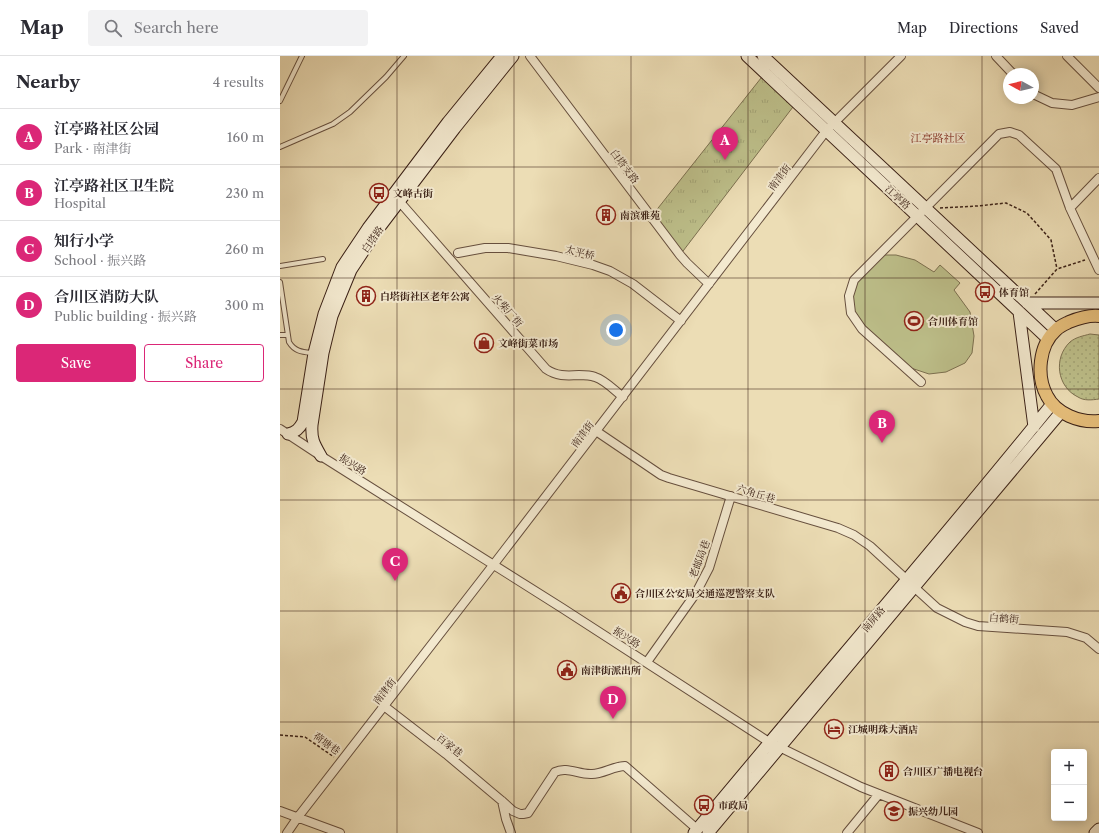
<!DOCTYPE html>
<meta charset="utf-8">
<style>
body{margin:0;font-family:"Libre Caslon Text","Noto Serif SC",serif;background:#f2f2f3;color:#2b2b33}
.controls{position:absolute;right:12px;bottom:12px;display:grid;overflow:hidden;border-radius:4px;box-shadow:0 2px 10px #0003}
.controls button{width:36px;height:36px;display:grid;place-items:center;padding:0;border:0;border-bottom:1px solid #e1e1e2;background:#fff;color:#2b2b33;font:20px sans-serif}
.compass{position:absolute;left:723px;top:12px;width:36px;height:36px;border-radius:50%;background:#fff;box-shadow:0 2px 10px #0003;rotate:278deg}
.you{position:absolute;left:336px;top:274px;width:14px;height:14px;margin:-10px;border:3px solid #fff;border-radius:50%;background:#1a73e8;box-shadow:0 0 0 6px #1a73e833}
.badge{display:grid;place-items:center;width:26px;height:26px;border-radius:50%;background:#db2777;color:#fff;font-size:13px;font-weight:700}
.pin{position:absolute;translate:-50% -33px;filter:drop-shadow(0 1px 2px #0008)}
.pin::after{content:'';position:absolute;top:21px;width:14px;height:12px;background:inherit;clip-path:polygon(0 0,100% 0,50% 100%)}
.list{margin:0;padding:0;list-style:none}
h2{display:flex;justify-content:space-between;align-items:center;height:52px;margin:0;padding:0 16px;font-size:17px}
h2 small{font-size:13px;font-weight:400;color:#7c7c81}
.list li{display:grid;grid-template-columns:26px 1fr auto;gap:12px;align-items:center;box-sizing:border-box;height:56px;padding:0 16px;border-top:1px solid #e1e1e2}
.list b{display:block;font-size:15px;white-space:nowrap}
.list p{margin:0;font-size:13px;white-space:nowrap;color:#7c7c81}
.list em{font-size:13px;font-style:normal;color:#7c7c81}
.actions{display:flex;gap:8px;padding:12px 16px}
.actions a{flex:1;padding:9px 0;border:1px solid #db2777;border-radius:4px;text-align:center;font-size:14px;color:#db2777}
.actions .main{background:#db2777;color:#fff}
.icon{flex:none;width:22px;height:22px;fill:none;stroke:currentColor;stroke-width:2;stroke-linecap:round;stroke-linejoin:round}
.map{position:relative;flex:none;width:819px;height:777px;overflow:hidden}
header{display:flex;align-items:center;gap:24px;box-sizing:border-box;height:56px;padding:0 20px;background:#fff;border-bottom:1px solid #e1e1e2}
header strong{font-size:19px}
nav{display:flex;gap:22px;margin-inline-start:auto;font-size:14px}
.search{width:280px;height:36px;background:#f2f2f3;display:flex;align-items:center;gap:10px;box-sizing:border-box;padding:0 14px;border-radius:4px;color:#7c7c81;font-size:15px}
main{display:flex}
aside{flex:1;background:#fff}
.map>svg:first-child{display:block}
.grass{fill:url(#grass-dots);stroke:#7c7050}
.park{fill:url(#park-tufts);stroke:#7c7050}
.pitch{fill:#bdbf8a;stroke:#7c7050}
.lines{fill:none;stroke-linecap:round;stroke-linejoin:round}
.lane-casing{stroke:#664f3e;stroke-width:6}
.street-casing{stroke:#664f3e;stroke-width:10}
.secondary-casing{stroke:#3a2016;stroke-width:13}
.primary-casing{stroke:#3a2016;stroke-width:14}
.path{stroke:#3a2016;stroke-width:1.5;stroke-dasharray:3 2;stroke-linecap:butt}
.lane{stroke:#f3e9cf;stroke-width:4}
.street{stroke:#f3e9cf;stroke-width:8}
.secondary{stroke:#f3e9cf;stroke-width:11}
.primary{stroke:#e6be7a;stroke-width:12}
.grid{fill:none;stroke:#3a2016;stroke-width:1;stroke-opacity:0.55}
.labels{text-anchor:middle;stroke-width:4;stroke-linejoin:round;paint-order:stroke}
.street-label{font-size:10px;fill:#3a2016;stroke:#f3e9cf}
.poi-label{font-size:10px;font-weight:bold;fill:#3a2016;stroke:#f3e9cf;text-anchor:start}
.neighbourhood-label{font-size:11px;fill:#7a1f14;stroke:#f3e9cf}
</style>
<header>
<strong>Map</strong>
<div class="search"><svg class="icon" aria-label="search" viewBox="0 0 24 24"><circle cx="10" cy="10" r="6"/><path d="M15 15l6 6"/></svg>Search here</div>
<nav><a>Map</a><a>Directions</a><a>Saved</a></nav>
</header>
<main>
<aside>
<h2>Nearby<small>4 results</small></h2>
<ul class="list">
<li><span class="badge">A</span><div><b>江亭路社区公园</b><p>Park · 南津街</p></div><em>160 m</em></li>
<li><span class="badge">B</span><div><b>江亭路社区卫生院</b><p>Hospital</p></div><em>230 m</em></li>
<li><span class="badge">C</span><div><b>知行小学</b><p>School · 振兴路</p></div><em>260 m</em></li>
<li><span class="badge">D</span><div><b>合川区消防大队</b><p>Public building · 振兴路</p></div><em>300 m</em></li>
</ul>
<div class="actions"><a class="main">Save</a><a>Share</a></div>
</aside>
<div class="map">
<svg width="819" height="777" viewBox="0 0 819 777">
<defs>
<pattern id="grass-dots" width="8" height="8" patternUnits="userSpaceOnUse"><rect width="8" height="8" fill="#bdbf8a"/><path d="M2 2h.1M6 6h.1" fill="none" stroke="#a3a476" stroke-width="1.8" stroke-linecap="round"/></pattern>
<pattern id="park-tufts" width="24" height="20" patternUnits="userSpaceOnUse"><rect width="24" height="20" fill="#bdbf8a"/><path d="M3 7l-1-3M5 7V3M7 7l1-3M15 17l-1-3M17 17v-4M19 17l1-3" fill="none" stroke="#a3a476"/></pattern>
</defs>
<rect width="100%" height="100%" fill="#ecddb5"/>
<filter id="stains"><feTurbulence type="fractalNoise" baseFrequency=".005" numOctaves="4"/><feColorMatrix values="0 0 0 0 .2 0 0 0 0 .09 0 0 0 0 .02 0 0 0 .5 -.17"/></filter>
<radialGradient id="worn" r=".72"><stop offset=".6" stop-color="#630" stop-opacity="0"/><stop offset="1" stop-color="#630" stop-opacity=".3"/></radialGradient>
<path class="grass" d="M810,278L819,279V343C812,344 804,345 798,341C777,331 773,302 790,286C796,281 803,280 810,278Z"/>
<path class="park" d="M485,17L516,47L400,199L371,161Z"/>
<path class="pitch" d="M599,199H616L635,204L654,216L660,209L680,227L674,234L690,256L694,280L692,297L685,307L666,316L649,318L622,309L571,257L574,224L582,210Z"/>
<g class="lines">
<g class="lane-casing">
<path id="lane" d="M0,45L22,0
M0,91L53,68L70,56L106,21L124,0
M0,210L43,203
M0,226L9,286C15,296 23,296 33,297
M0,279H8"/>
</g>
<g class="street-casing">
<path id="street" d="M250,0L400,199L407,207L429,228
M716,0L733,18
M787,0L819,32
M753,38L772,47L792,49L819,41
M119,145L266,313C276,320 286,320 299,319C304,319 310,319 315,321C325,324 334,334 343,341
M790,152L819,122
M178,197L205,192H228L276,200L313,209L330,215L353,228L401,265
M641,326L582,273L571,257L569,240L574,224L719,78L730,76L739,79L776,113L790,152L819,214
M0,373L41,400L282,552L489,686L581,731L698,777
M316,375L381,419L389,422L558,472L574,479L590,490L627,524
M634,531L657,552L685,566L698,570L787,576L806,582L819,593
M367,606L416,537L429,512L451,440
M104,650L166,698L222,745L233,755L240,758H243L248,757L275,716C287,710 299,719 312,718C323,718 334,710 345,710L417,773
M222,745L226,763L231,777
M0,755L60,777
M7,777L18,761L214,508L546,75L621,0
M567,777L599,738"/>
</g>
<g class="secondary-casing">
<path id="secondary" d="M467,0L768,283
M483,0L776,274
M747,247H819
M739,256L754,371
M8,378C16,376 19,373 23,366L34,297L44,258L62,211L88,172L168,66L222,0
M41,400C34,388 31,383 32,369L43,297L52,260L71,214L96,176L175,72L233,0
M414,777C533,633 655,493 772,348
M428,777L781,356
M815,777L819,773"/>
</g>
<g class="primary-casing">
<path id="primary" d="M819,260C809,259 799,262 789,266C785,268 780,270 776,274C759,289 756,320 767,340C776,358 800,367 819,365"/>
</g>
<path class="path" d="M660,152L697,150L726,147L747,157L771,184L777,213
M755,238L777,213L805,204
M0,679L25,681L54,701"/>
<use href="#lane" class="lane"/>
<use href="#street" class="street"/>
<use href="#secondary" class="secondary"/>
<use href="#primary" class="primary"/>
</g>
<path class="grid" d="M117,0V777M234,0V777M351,0V777M468,0V777M585,0V777M702,0V777M0,111H819M0,222H819M0,333H819M0,444H819M0,555H819M0,666H819"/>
<defs>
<g id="bus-ring" transform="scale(1)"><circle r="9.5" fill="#f3e9cf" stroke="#8f2418" stroke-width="1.5"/><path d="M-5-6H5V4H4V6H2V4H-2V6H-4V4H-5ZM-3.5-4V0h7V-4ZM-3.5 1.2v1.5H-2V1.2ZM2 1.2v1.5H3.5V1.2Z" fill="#8f2418"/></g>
<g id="building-ring" transform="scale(1)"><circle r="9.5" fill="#f3e9cf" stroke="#8f2418" stroke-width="1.5"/><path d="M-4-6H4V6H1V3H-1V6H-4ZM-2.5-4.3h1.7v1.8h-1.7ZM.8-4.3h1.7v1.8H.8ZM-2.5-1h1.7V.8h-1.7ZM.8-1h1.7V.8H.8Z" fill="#8f2418"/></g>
<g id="stadium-ring" transform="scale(1)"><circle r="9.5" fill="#f3e9cf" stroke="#8f2418" stroke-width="1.5"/><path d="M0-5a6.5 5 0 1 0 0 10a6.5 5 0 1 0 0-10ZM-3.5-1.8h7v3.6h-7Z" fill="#8f2418"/></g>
<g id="shop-ring" transform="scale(1)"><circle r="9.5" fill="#f3e9cf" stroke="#8f2418" stroke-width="1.5"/><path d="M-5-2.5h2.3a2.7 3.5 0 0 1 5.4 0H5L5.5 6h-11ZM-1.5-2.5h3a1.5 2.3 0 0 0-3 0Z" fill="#8f2418"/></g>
<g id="civic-ring" transform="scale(1)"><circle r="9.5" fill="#f3e9cf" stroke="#8f2418" stroke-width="1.5"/><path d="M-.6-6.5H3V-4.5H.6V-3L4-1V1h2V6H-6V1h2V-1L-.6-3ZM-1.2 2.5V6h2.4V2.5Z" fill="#8f2418"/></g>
<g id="hotel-ring" transform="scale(1)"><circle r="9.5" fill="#f3e9cf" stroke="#8f2418" stroke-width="1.5"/><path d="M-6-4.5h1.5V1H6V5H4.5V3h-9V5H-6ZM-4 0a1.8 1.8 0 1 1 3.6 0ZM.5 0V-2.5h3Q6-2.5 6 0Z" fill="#8f2418"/></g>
<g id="school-ring" transform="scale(1)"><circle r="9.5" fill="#f3e9cf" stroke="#8f2418" stroke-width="1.5"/><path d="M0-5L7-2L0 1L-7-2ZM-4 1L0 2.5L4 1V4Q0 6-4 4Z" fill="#8f2418"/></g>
</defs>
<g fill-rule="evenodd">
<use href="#bus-ring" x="99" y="137"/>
<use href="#building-ring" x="326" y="159"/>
<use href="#bus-ring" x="705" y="236"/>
<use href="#building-ring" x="86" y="240"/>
<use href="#stadium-ring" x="634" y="265"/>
<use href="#shop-ring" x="204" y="287"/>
<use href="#civic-ring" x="341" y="537"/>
<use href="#civic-ring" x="287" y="614"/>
<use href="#hotel-ring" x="554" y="673"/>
<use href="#building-ring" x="609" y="715"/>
<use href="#bus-ring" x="424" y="749"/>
<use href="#school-ring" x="614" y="755"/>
</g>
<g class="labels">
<g class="street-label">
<text transform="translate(345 110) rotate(53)" y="4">白塔支路</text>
<text transform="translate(499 121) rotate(-53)" y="4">南津街</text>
<text transform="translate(618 141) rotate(43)" y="4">江亭路</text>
<text transform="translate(92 183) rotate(-55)" y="4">白塔路</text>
<text transform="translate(300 196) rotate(14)" y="4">太平桥</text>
<text transform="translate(228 254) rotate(49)" y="4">火柴厂街</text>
<text transform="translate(302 378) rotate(-53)" y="4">南津街</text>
<text transform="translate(73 408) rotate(32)" y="4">振兴路</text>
<text transform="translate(476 437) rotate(17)" y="4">六角丘巷</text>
<text transform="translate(419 503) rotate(-69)" y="4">老邮局巷</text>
<text transform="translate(724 562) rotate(4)" y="4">白鹤街</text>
<text transform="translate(593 563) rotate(-50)" y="4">南屏路</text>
<text transform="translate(347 581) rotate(33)" y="4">振兴路</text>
<text transform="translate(104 635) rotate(-52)" y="4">南津街</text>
<text transform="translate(47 687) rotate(35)" y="4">荷塘巷</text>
<text transform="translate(170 689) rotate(39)" y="4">百家巷</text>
</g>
<g class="poi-label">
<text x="113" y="141">文峰古街</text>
<text x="340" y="163">南滨雅苑</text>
<text x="719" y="240">体育馆</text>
<text x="100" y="244">白塔街社区老年公寓</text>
<text x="648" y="269">合川体育馆</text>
<text x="218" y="291">文峰街菜市场</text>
<text x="355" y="541">合川区公安局交通巡逻警察支队</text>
<text x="301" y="618">南津街派出所</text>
<text x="568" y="677">江城明珠大酒店</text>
<text x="623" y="719">合川区广播电视台</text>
<text x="438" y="753">市政局</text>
<text x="628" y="759">振兴幼儿园</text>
</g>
<g class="neighbourhood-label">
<text x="658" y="86">江亭路社区</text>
</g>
</g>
<rect width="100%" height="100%" filter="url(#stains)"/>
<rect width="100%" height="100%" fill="url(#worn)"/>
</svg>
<div class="controls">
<button>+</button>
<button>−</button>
</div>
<svg class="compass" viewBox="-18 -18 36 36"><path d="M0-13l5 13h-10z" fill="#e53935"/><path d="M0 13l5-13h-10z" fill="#7c7c81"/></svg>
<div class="you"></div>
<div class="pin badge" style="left:445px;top:104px">A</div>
<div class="pin badge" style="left:602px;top:387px">B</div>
<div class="pin badge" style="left:115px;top:525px">C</div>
<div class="pin badge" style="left:333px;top:663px">D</div>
</div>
</main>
